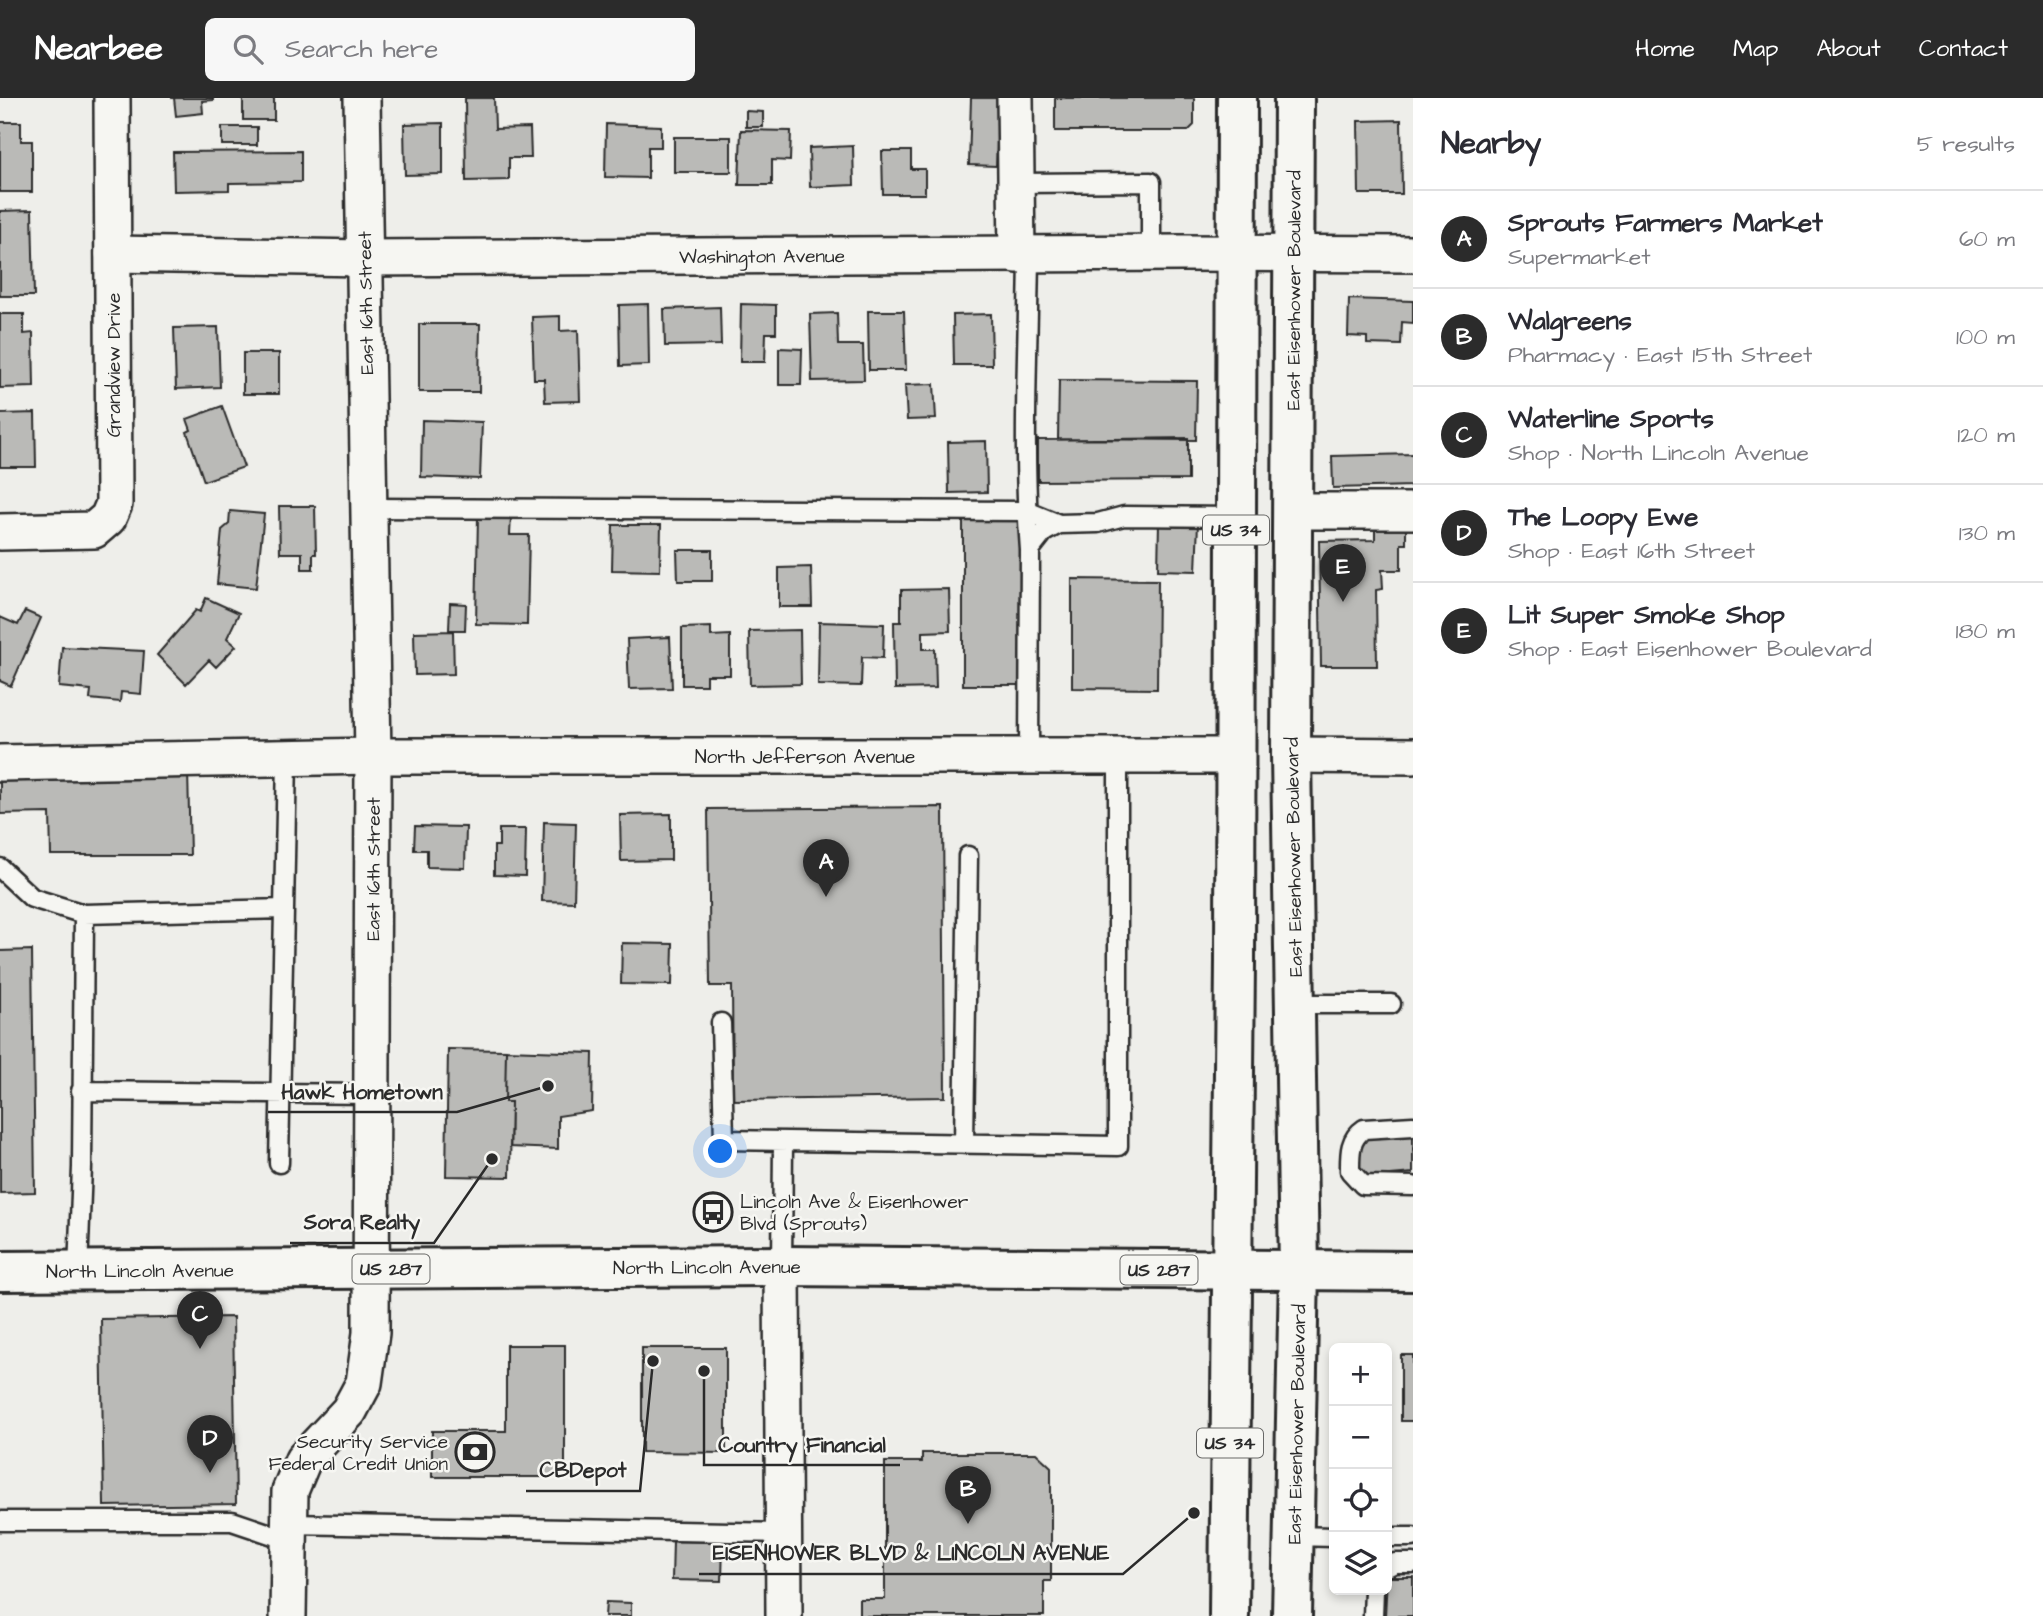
<!DOCTYPE html>
<meta charset="utf-8">
<style>
body{margin:0;font-family:"Architects Daughter",sans-serif;background:#f7f7f7;color:#2b2b33}
.controls{position:absolute;right:21px;bottom:21px;display:grid;overflow:hidden;border-radius:10px;box-shadow:0 4px 10px #0003}
.controls button{width:63px;height:63px;display:grid;place-items:center;padding:0;border:0;border-bottom:2px solid #e1e1e2;background:#fff;color:#2b2b33;font:35px sans-serif}
.you{position:absolute;left:721px;top:1054px;width:24px;height:24px;margin:-18px;border:5px solid #fff;border-radius:50%;background:#1a73e8;box-shadow:0 0 0 10px #1a73e833}
.badge{display:grid;place-items:center;width:46px;height:46px;border-radius:50%;background:#2b2b2b;color:#fff;font-size:23px;font-weight:700}
.pin{position:absolute;translate:-50% -58px;filter:drop-shadow(0 2px 4px #0008)}
.pin::after{content:'';position:absolute;top:37px;width:24px;height:21px;background:inherit;clip-path:polygon(0 0,100% 0,50% 100%)}
.list{margin:0;padding:0;list-style:none}
h2{display:flex;justify-content:space-between;align-items:center;height:91px;margin:0;padding:0 28px;font-size:30px}
h2 small{font-size:23px;font-weight:400;color:#7c7c81}
.list li{display:grid;grid-template-columns:46px 1fr auto;gap:21px;align-items:center;box-sizing:border-box;height:98px;padding:0 28px;border-top:2px solid #e1e1e2}
.list b{display:block;font-size:26px;white-space:nowrap}
.list p{margin:0;font-size:23px;white-space:nowrap;color:#7c7c81}
.list em{font-size:23px;font-style:normal;color:#7c7c81}
.icon{flex:none;width:38px;height:38px;fill:none;stroke:currentColor;stroke-width:2;stroke-linecap:round;stroke-linejoin:round}
.map{position:relative;flex:none;width:1413px;height:1518px;overflow:hidden}
header{display:flex;align-items:center;gap:42px;box-sizing:border-box;height:98px;padding:0 35px;background:#2b2b2b;color:#fff}
header strong{font-size:33px}
nav{display:flex;gap:38px;margin-inline-start:auto;font-size:24px}
.search{width:490px;height:63px;background:#f7f7f7;display:flex;align-items:center;gap:18px;box-sizing:border-box;padding:0 24px;border-radius:10px;color:#7c7c81;font-size:26px}
main{display:flex}
aside{flex:1;background:#fff}
.map>svg:first-child{display:block}
.building{fill:#babab7;stroke:#2b2b2b;stroke-width:2}
.lines{fill:none;stroke-linecap:round;stroke-linejoin:round}
.service-casing{stroke:#2b2b2b;stroke-width:23}
.minor-casing{stroke:#2b2b2b;stroke-width:40}
.trunk-casing{stroke:#2b2b2b;stroke-width:44}
.service{stroke:#f6f6f2;stroke-width:18}
.minor{stroke:#f6f6f2;stroke-width:35}
.trunk{stroke:#f6f6f2;stroke-width:38}
.labels{text-anchor:middle;stroke-width:5;stroke-linejoin:round;paint-order:stroke}
.shield{fill:#f6f6f2;stroke:#686867;stroke-width:2}
.shield-label{font-size:18px;font-weight:bold;fill:#2b2b2b}
.street-label{font-size:19px;fill:#2b2b2b;stroke:#f6f6f2}
.poi-label{font-size:19px;fill:#2b2b2b;stroke:#f6f6f2;text-anchor:start}
.leader{fill:none;stroke:#2b2b2b;stroke-width:2.5}
.callout-dot{fill:#2b2b2b;stroke:#f6f6f2;stroke-width:2.5}
.callout-label{font-size:21px;text-anchor:middle;font-weight:bold;fill:#2b2b2b;stroke:#f6f6f2;stroke-width:5;stroke-linejoin:round;paint-order:stroke}
</style>
<header>
<strong>Nearbee</strong>
<div class="search"><svg class="icon" aria-label="search" viewBox="0 0 24 24"><circle cx="10" cy="10" r="6"/><path d="M15 15l6 6"/></svg>Search here</div>
<nav><a>Home</a><a>Map</a><a>About</a><a>Contact</a></nav>
</header>
<main>
<div class="map">
<svg width="1413" height="1518" viewBox="0 0 1413 1518">
<rect width="100%" height="100%" fill="#eeeeea"/>
<filter id="ink" filterUnits="userSpaceOnUse"><feTurbulence type="fractalNoise" baseFrequency=".0143" numOctaves="2"/><feDisplacementMap in="SourceGraphic" scale="14" xChannelSelector="R" yChannelSelector="G"/><feConvolveMatrix kernelMatrix="1 2 1 2 8 2 1 2 1" color-interpolation-filters="sRGB"/></filter>
<g filter="url(#ink)">
<path class="building" d="M171,0H213V2L202,3L203,15L176,18L174,0Z
M243,0H274V22H243Z
M465,0H494L495,31L530,30L531,60H509V82L466,83Z
M971,0H999L996,68L969,67Z
M1055,0H1194V27L1188,33H1055Z
M746,13L763,14V29H746Z
M1401,22L1402,96H1359L1358,23Z
M0,24H21V43H32V94H0Z
M443,25V76L405,77L404,26Z
M606,26L661,28V49H648V80L605,79Z
M222,29H257V47H222Z
M741,32L791,33L790,63L772,62V87H739Z
M674,39H731V74H674Z
M853,48L854,87L810,89L809,50Z
M301,53V84L229,85V92L174,93L173,54Z
M882,53H911V71H925V96H883Z
M32,112L34,198H0V113Z
M1349,201L1413,203V225L1402,224L1401,247L1367,246V239L1348,238Z
M648,206L649,267L620,268L619,207Z
M741,206L776,207V235H766L765,264H740Z
M720,209L721,247L665,248L664,211Z
M868,213H904L906,272H869Z
M837,215L838,247H863L864,282L812,283L810,216Z
M0,216H24V236L33,235L34,289L0,290Z
M991,216L992,267H954L953,217Z
M560,218V233L578,232L580,303L545,304L544,281H534L532,219Z
M419,226H480L479,294H419Z
M218,229L220,289L176,291L174,230Z
M779,250L802,251L801,287H779Z
M243,255H279V296H243Z
M1059,282L1197,283L1196,342L1058,341Z
M934,286L936,321L907,322L905,287Z
M222,308L244,369L204,383L187,334L191,332L187,321Z
M35,315L36,369H0V316Z
M422,322L482,324L480,381L421,379Z
M1188,340V382L1038,383V342Z
M986,343L987,394L949,395L948,344Z
M1413,356V388L1333,390L1332,358Z
M279,408H315L316,456H313V471H302V455H280Z
M230,413L264,416L256,490L217,486L222,432L229,426Z
M478,417L511,418L510,437H529L527,527L476,526Z
M963,421H1020V587H963Z
M1159,424L1198,425L1196,473L1158,472Z
M613,427H661L660,473L612,472Z
M1375,430H1406V446H1401V472H1382L1383,491L1376,492L1377,568H1321L1319,443L1375,442Z
M677,452H712V483H678Z
M811,469L812,509H779V470Z
M1072,481L1158,482L1157,591L1072,590Z
M949,491L950,533L923,534V551H935L936,590L895,591L894,524H901V492Z
M206,500L239,515L227,540L236,548L216,569L209,562L186,586L157,557L196,512L200,514Z
M450,505L466,506L465,532H449Z
M25,513L41,520L11,588L0,583V519L18,527Z
M819,524L884,526L883,560L862,559L861,588L818,587Z
M711,529V538L730,537V577H706V587H682V530Z
M800,532L801,586L750,587L749,533Z
M453,533L454,576L415,577L414,534Z
M670,539L672,590L629,591L627,541Z
M62,549L144,553L141,596L121,594L120,604L90,601L91,592L59,589Z
M188,673L190,757H51L50,715L0,716V676Z
M943,709L945,999L733,1002L732,888H710L708,711Z
M671,716V762L621,763L620,717Z
M544,724L576,725L574,804L542,803Z
M415,728L466,729L465,770L427,769V752H414Z
M499,731H526L525,778L494,777V748H499Z
M622,845L673,846L672,887L621,886Z
M32,852L35,1094L0,1095V853Z
M448,951L506,952L505,1004H511L510,1079L446,1078Z
M506,952L593,955L592,1013L558,1018V1051L510,1049L511,1004H505Z
M1413,1034V1075L1368,1079L1360,1073L1358,1046L1366,1038Z
M233,1219L236,1406L104,1408L101,1221Z
M506,1247H565V1379H432V1333H506Z
M642,1250H726V1355L642,1354Z
M1401,1257H1413V1323H1401Z
M922,1355H1036L1051,1369V1483H1044V1518H859V1501H885V1364H922Z
M673,1443L723,1444L722,1483L672,1482Z
M1387,1479H1413V1518H1385Z
M606,1504L631,1505V1518H605Z"/>
<g class="lines">
<g class="service-casing">
<path id="service" d="M1016,85L1151,84V156
M1029,156C1028,255 1022,354 1030,452
M368,410L1027,413L1059,426
M1029,657L1030,452L1044,434L1059,426L1098,425L1124,418L1236,419
M0,770L32,800L84,816L284,811
M1295,906H1391
M721,925L724,1042L1118,1048V657
M81,993L372,996
M1413,1028L1364,1031C1349,1041 1350,1056 1350,1073L1363,1087L1413,1088
M964,1046L968,758
M279,1065L287,660
M782,1168L783,1044
M78,1173L82,1069L84,816
M0,1423H232L288,1442
M289,1426L783,1435
M1293,1438L1334,1439
M1387,1439H1413
M1387,1469L1395,1465H1413
M1373,1518L1374,1492"/>
</g>
<g class="minor-casing">
<g id="minor">
<path d="M1015,0L1017,157"/>
<path id="s1" d="M113,156L364,160L1183,155L1413,156"/>
<path d="M1292,413H1413"/>
<path d="M0,434L94,432L108,420L114,406L112,0"/>
<path d="M1291,657L1413,658"/>
<path id="s2" d="M0,665L373,658H1236"/>
<path d="M782,1168L784,1518"/>
<path id="s3" d="M288,1518L290,1393L303,1362L349,1313L364,1285L371,1235L373,658L362,0"/>
</g>
</g>
<g class="trunk-casing">
<g id="trunk">
<path id="s4" d="M0,1173L782,1168L1413,1173"/>
<path d="M1229,1518L1235,864L1237,0"/>
<path id="s5" d="M1292,1518L1299,1173L1291,657L1294,0"/>
</g>
</g>
<use href="#service" class="service"/>
<use href="#minor" class="minor"/>
<use href="#trunk" class="trunk"/>
</g>
</g>
<defs>
<g id="bus-ring" transform="scale(2.0125)"><circle r="9.5" fill="#f6f6f2" stroke="#2b2b2b" stroke-width="1.5"/><path d="M-5-6H5V4H4V6H2V4H-2V6H-4V4H-5ZM-3.5-4V0h7V-4ZM-3.5 1.2v1.5H-2V1.2ZM2 1.2v1.5H3.5V1.2Z" fill="#2b2b2b"/></g>
<g id="bank-ring" transform="scale(2.0125)"><circle r="9.5" fill="#f6f6f2" stroke="#2b2b2b" stroke-width="1.5"/><path d="M-6-4H6V4H-6ZM0-2.3a2.3 2.3 0 1 0 0 4.6a2.3 2.3 0 1 0 0-4.6Z" fill="#2b2b2b"/></g>
</defs>
<g fill-rule="evenodd">
<use href="#bus-ring" x="713" y="1114"/>
<use href="#bank-ring" x="475" y="1354"/>
</g>
<g class="labels">
<g class="shield">
<rect x="1203" y="417.5" width="66" height="29" rx="5"/>
<rect x="352.5" y="1156.5" width="77" height="29" rx="5"/>
<rect x="1120.5" y="1157.5" width="77" height="29" rx="5"/>
<rect x="1197" y="1330.5" width="66" height="29" rx="5"/>
</g>
<g class="shield-label">
<text x="1236" y="438">US 34</text>
<text x="391" y="1177">US 287</text>
<text x="1159" y="1178">US 287</text>
<text x="1230" y="1351">US 34</text>
</g>
<g class="street-label">
<text dy="7" stroke="none"><textPath href="#s1" startOffset="649">Washington Avenue</textPath></text>
<text dy="7" stroke="none"><textPath href="#s5" startOffset="1326">East Eisenhower Boulevard</textPath></text>
<text transform="translate(365 205) rotate(-91)" y="7">East 16th Street</text>
<text transform="translate(113 267) rotate(-90)" y="7">Grandview Drive</text>
<text dy="7" stroke="none"><textPath href="#s2" startOffset="805">North Jefferson Avenue</textPath></text>
<text transform="translate(1293 759) rotate(-91)" y="7">East Eisenhower Boulevard</text>
<text dy="7" stroke="none"><textPath href="#s3" startOffset="772">East 16th Street</textPath></text>
<text dy="7" stroke="none"><textPath href="#s4" startOffset="707">North Lincoln Avenue</textPath></text>
<text dy="7" stroke="none"><textPath href="#s4" startOffset="140">North Lincoln Avenue</textPath></text>
<text dy="7" stroke="none"><textPath href="#s5" startOffset="192">East Eisenhower Boulevard</textPath></text>
</g>
<g class="poi-label">
<text x="740" y="1110">Lincoln Ave &amp; Eisenhower<tspan x="740" dy="22">Blvd (Sprouts)</tspan></text>
<text x="448" y="1350" text-anchor="end">Security Service<tspan x="448" dy="22">Federal Credit Union</tspan></text>
</g>
</g>
<path class="leader" d="M548 988L457 1014H268M492 1061L434 1145H290M704 1273L704 1367H900M653 1263L640 1393H526M1194 1415L1123 1476H699"/>
<g class="callout-dot">
<circle cx="548" cy="988" r="7"/>
<circle cx="492" cy="1061" r="7"/>
<circle cx="704" cy="1273" r="7"/>
<circle cx="653" cy="1263" r="7"/>
<circle cx="1194" cy="1415" r="7"/>
</g>
<g class="callout-label">
<text x="362" y="1001">Hawk Hometown</text>
<text x="362" y="1131">Sora Realty</text>
<text x="802" y="1354">Country Financial</text>
<text x="583" y="1379">CBDepot</text>
<text x="911" y="1462">EISENHOWER BLVD &amp; LINCOLN AVENUE</text>
</g>
</svg>
<div class="controls">
<button>+</button>
<button>−</button>
<button><svg class="icon" aria-label="locate" viewBox="0 0 24 24"><circle cx="12" cy="12" r="6"/><path d="M12 2v4M12 18v4M2 12h4M18 12h4"/></svg></button>
<button><svg class="icon" aria-label="layers" viewBox="0 0 24 24"><path d="M12 4l9 5-9 5-9-5zM3 14l9 5 9-5"/></svg></button>
</div>
<div class="you"></div>
<div class="pin badge" style="left:826px;top:799px">A</div>
<div class="pin badge" style="left:968px;top:1426px">B</div>
<div class="pin badge" style="left:200px;top:1251px">C</div>
<div class="pin badge" style="left:210px;top:1375px">D</div>
<div class="pin badge" style="left:1343px;top:504px">E</div>
</div>
<aside>
<h2>Nearby<small>5 results</small></h2>
<ul class="list">
<li><span class="badge">A</span><div><b>Sprouts Farmers Market</b><p>Supermarket</p></div><em>60 m</em></li>
<li><span class="badge">B</span><div><b>Walgreens</b><p>Pharmacy · East 15th Street</p></div><em>100 m</em></li>
<li><span class="badge">C</span><div><b>Waterline Sports</b><p>Shop · North Lincoln Avenue</p></div><em>120 m</em></li>
<li><span class="badge">D</span><div><b>The Loopy Ewe</b><p>Shop · East 16th Street</p></div><em>130 m</em></li>
<li><span class="badge">E</span><div><b>Lit Super Smoke Shop</b><p>Shop · East Eisenhower Boulevard</p></div><em>180 m</em></li>
</ul>
</aside>
</main>
